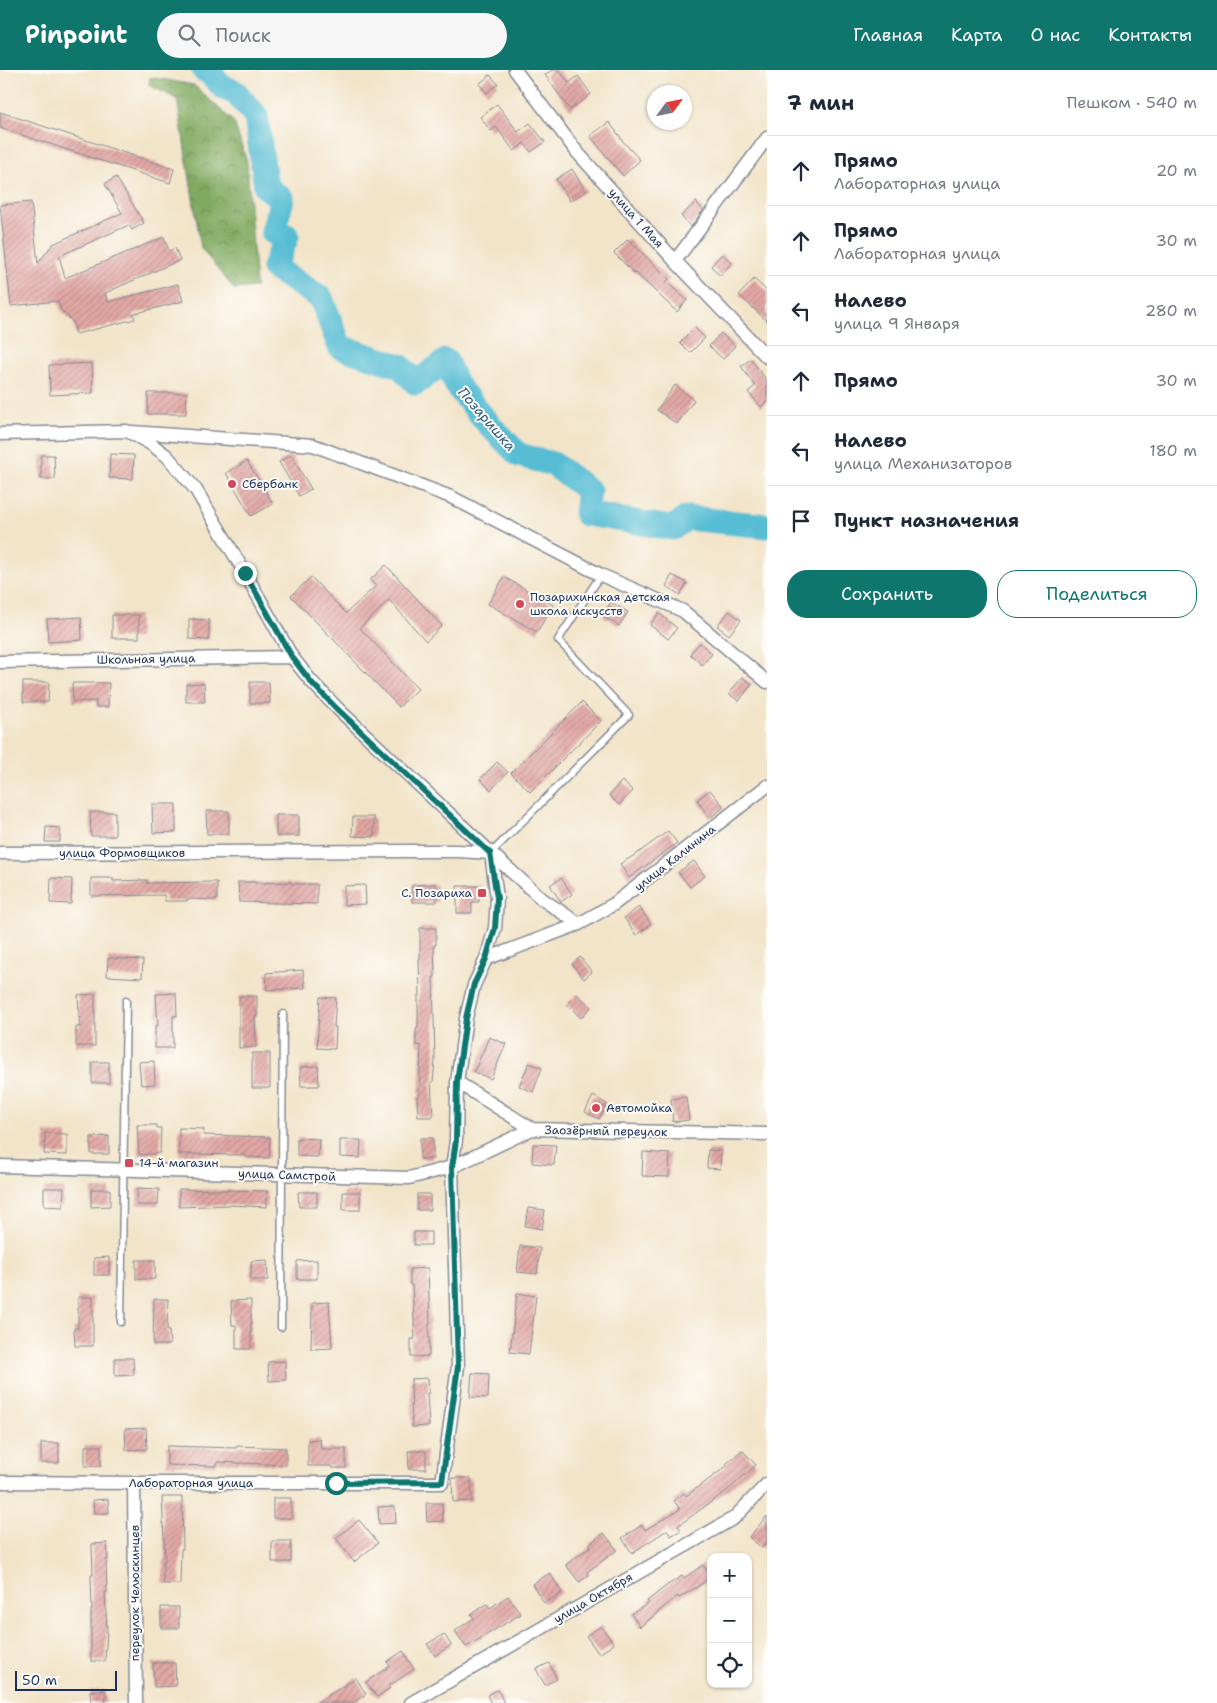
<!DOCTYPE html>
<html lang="ru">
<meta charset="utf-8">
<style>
body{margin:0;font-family:"Shantell Sans",sans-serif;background:#f6f6f7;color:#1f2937}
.controls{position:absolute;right:15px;bottom:15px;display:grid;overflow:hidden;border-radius:10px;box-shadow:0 1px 4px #0004}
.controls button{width:45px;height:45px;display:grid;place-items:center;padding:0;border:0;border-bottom:1px solid #e0e1e3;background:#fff;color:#1f2937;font:25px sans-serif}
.compass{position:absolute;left:647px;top:15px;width:45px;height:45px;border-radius:50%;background:#fff;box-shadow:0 1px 4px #0004;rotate:57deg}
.scale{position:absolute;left:15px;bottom:12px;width:102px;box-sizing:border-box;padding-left:5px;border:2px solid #1b2f5e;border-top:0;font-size:14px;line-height:18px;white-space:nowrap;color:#1b2f5e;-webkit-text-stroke:4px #fdfcf7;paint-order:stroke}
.stop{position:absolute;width:15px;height:15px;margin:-11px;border:4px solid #0f766e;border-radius:50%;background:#fff}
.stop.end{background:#0f766e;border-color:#fff;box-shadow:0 1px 5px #0008}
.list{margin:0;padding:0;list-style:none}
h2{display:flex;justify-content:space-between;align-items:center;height:65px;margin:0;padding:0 20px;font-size:21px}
h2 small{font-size:16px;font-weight:400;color:#747a83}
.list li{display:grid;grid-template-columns:32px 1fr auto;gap:15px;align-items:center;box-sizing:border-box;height:70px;padding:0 20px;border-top:1px solid #e0e1e3}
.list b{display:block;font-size:19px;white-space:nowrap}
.list p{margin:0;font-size:16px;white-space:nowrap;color:#747a83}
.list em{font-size:16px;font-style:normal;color:#747a83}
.actions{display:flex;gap:10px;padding:15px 20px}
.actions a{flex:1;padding:11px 0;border:1px solid #0f766e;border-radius:20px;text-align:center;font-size:18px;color:#0f766e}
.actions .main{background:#0f766e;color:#fff}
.icon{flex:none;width:28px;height:28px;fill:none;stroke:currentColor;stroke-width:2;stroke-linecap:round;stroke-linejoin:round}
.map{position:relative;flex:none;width:767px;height:1633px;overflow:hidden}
header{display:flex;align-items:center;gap:30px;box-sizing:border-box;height:70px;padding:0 25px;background:#0f766e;color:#fff}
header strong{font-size:24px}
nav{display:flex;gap:28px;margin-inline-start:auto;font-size:18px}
.search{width:350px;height:45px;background:#f6f6f7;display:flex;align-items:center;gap:12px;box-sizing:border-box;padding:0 18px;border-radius:28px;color:#747a83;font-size:19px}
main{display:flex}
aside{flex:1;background:#fff}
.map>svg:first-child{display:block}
.forest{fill:url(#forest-crowns);stroke:#4e6c60}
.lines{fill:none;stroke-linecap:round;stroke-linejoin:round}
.river{stroke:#57bdd4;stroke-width:25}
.building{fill:url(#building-hatch)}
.service-casing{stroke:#868a94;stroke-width:9}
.minor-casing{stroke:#868a94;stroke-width:15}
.service{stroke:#fff;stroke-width:6}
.minor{stroke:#fff;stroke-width:12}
.route{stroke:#0f766e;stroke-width:6}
.poi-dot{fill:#d1495b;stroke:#fdfcf7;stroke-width:2}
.labels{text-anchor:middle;stroke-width:4;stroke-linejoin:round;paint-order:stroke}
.street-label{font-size:12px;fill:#1b2f5e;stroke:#fdfcf7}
.poi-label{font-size:12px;fill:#1b2f5e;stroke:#fdfcf7;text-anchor:start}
.water-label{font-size:14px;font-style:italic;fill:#2d5a81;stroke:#fdfcf7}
</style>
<header>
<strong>Pinpoint</strong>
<div class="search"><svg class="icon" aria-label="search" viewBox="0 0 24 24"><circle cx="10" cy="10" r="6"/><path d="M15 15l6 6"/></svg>Поиск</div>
<nav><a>Главная</a><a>Карта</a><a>О нас</a><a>Контакты</a></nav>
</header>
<main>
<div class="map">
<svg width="767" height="1633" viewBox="0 0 767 1633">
<defs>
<pattern id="forest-crowns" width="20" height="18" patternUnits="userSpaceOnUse" patternTransform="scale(1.25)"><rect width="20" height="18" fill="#81aa61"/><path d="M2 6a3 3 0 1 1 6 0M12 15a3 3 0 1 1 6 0" fill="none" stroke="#698b53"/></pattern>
<pattern id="building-hatch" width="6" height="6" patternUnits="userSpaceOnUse" patternTransform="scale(1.25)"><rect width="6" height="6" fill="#e3a8a4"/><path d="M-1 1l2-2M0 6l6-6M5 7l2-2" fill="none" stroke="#b78989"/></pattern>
</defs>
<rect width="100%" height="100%" fill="#fdfcf7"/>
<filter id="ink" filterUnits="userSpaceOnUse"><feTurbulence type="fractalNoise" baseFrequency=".02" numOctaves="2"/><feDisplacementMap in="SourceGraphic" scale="10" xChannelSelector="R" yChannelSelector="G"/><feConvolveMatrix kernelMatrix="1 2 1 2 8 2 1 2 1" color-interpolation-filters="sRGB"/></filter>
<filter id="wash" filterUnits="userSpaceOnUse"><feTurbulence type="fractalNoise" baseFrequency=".0096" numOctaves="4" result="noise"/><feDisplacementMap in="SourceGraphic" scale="20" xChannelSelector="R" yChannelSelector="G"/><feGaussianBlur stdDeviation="1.12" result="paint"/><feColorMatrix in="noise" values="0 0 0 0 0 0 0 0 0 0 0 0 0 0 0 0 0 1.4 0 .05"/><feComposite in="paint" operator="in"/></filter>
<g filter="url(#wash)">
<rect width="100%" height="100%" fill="#f2e4c9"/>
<path class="forest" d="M150,7L194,15L234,52L247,92L256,217L234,219L201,178L177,29L149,15Z"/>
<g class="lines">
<path class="river" d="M204,0L209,2L223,17L235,22L256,46L266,117L282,129L273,162L287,166L274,198L321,228L340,277L400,296L416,313L446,291L457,316L491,357L519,385L553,394L589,421L586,444L672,458L687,448L767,456"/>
</g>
<g id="blocks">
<path class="building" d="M552,0H559L569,13L578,6L591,24L570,40L545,5Z
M490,5L498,14L487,23L479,14Z
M497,34L518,62L530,53L545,72L531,82L524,73L514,81L496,57L491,61L480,47Z
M0,42L174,99L170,113L0,58Z
M609,52L621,68H620L640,90L623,106L590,66Z
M572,99L586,121L570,131L556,109Z
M116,107L144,153L132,160L129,155L59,186L65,208L164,167L169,181L175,178L180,190L105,223L108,232L178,214L183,231L133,244L135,249L76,264L73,252L61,240L58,231L11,236L0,135L31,132L38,193L53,174L122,143L105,114Z
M696,132L703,140L691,157L681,146Z
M628,169L669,209L666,212L687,230L677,242L636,203L635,204L614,183Z
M722,184L732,193L720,206L711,196Z
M754,209L767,221V251L739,225Z
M695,258L705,268L690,283L680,273Z
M721,263L735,276L723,289L709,276Z
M751,289L767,311V331L761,337L748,322L755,316L741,296Z
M92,293L93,323L50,325L49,295Z
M675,315L694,330L677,354L657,340Z
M148,323H187L186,344H148Z
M110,384L134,385L133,409L109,408Z
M41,385H54L55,409H41Z
M291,385L311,419L299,426L279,392Z
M247,391L273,434L251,446L226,403Z
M386,495L442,556L426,571L389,530L360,558L418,619L399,637L291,526L311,507L346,543L376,516L370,510Z
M672,505L687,513L680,525L666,516Z
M504,507L553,535L537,562L488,534Z
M611,532L628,542L619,556L603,546Z
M729,541L741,550L729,565L717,556Z
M659,543L677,558L668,569L650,555Z
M112,545H139V568H112Z
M81,547L82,570L48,572L47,549Z
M189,549L209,550V570L189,569Z
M700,573L712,584L702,595L690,584Z
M742,607L752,614L739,631L729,624Z
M23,612H49L48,632H23Z
M250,612H269L270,633H250Z
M72,613H109L108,637H96V631L73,632Z
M204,613L205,632H186V614Z
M582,632L601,651L530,722L511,703Z
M497,692L508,702L491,720L480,709Z
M622,711L633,721L619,735L609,725Z
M710,720L724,737L710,748L697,730Z
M152,734H176V762L153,763Z
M206,741H229V764H207Z
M90,742H115V766H91Z
M276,745H299V766H276Z
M353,747H374V767L352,766Z
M46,757L60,758V772H45Z
M668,761L677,773L629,808L620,794L638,783Z
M694,791L705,806L690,817L678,802Z
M51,808L72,809L71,834L50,833Z
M91,808H113V811L147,810V813L217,812V830L187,829V831H165L164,825L91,826Z
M561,808L572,824L561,832L550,815Z
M238,812H255V813L291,812V814H317V834L239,832Z
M436,814L437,832H412V815Z
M365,815L366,834L344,835V816Z
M457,816H480L479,832H472V843H457Z
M639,837L651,854L636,865L624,848Z
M420,858H436V875H434L435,907H433L435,990L433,1012H431L433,1047H418L417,1027H419L421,976L416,975V958H418V925H420L419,889H420Z
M580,887L592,902L584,909L572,894Z
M108,888L143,890L142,908L107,906Z
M303,900L305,918L267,920L266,903Z
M176,923L177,946H173V978H155V956H158L156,924Z
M95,924V976H76V957H80L78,925Z
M577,924L591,937L581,948L567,934Z
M239,926H257V946H255L256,977L239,978Z
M320,927L336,928L334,957H336L335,979L317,978Z
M489,967L506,974L491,1009L474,1002Z
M252,983H270V1018H252Z
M154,991L155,1014L141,1015L139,992Z
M92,992H109V1013H92Z
M529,993L542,998L533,1022L519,1016Z
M318,996L319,1016H301L300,997Z
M593,1026L607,1034L599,1049L585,1042Z
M686,1027L689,1050L673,1052L671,1029Z
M137,1055H157V1058H161L160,1083L139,1085Z
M179,1058L204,1059L203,1065L270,1067L269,1088L245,1087L246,1085L179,1084Z
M45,1063L67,1064V1085L44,1084Z
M109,1066V1084H91V1067Z
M297,1068L319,1069L318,1087L297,1086Z
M420,1068H433V1089H420Z
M340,1070H361L360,1088L340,1087Z
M533,1074L556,1075L554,1095L532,1093Z
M708,1080L721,1081L720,1099L707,1098Z
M643,1082L670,1084L669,1107L642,1106Z
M44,1118H64L63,1137L44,1136Z
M137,1118L159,1119L158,1135H137Z
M91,1119H110V1136L91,1137Z
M179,1119L267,1121V1137L231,1135L179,1137Z
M298,1122H317V1137H299Z
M343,1122H360V1140H343Z
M417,1124H430V1140H417Z
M528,1138L545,1140L542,1159L525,1156Z
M414,1162H431V1175H414Z
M520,1176L540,1178L537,1204L517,1202Z
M109,1187V1205H94V1188Z
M136,1190H155V1209H136Z
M267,1190L268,1210H251V1191Z
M317,1190V1209H297V1191Z
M428,1198L430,1254H429V1286L411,1287V1269H415L412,1215H410V1199Z
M517,1223L536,1226L529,1284L510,1282Z
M78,1227H93V1276H75L74,1258H78Z
M154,1229H168L167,1261H169L170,1275H153Z
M251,1230V1279H236V1255H232L231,1231Z
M329,1232L332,1278L311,1279L312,1233Z
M115,1288H133L134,1305L115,1306Z
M285,1291L286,1310L269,1311L268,1292Z
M472,1303L489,1304L488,1328L470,1327Z
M428,1308L429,1323H427L429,1356L412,1357L411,1309Z
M146,1358L147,1379L126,1380L125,1359Z
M320,1369L321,1379H346V1398H332V1396H308V1370Z
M41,1373H59V1393H41Z
M85,1376H101V1396H85Z
M167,1376L236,1378L237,1376L286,1378V1395L217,1392V1396L167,1395Z
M742,1380L756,1395L729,1419L678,1456L681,1460L671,1466L667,1460L632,1483L622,1468L642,1455L645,1460L680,1439L674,1431L684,1423L686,1426L708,1410L727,1396L726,1394Z
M408,1381H426V1399H409Z
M452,1408H471L472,1431L453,1432Z
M162,1427H182L183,1479H181L180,1514H163V1491H165Z
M273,1428H291V1448H273Z
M108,1429L109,1443H94L93,1430Z
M426,1433H442L443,1451L427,1452Z
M395,1436L396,1453L379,1454L378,1437Z
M767,1446V1472L762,1478L749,1467Z
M359,1450L378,1473L354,1492L336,1468Z
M604,1463L617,1480L587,1502L589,1505L579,1512L566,1495L591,1476L589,1474Z
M272,1471H291V1492H272Z
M107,1473L108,1490H106L107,1522H105L107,1560L105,1591H91V1540H92L91,1505H93L92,1474Z
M703,1495L711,1508L679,1528L678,1526L640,1557L631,1544L649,1533L647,1531L666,1516L682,1506L684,1508Z
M550,1503L562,1523L544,1533L532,1514Z
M508,1526L521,1544L466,1577L455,1561L474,1548L471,1544L487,1534L490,1538Z
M161,1537H179V1558H161Z
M601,1556L614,1574L599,1584L586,1566Z
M444,1564L451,1575L435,1586L427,1574Z
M403,1581L414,1599L389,1616L390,1618L377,1627L366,1612L390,1596L387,1592Z
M153,1593H175L176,1616L154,1617Z
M549,1593L557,1609L545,1615L536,1599Z
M356,1608L366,1624L353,1633H316Z
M105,1620L106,1633H91L90,1621Z
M498,1620L504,1633H491L487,1625Z"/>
</g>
</g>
<g filter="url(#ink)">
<use href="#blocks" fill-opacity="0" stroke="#868a94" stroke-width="1"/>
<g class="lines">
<g class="service-casing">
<path id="service" d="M491,783L629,645L558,570L601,505
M121,1252L126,931
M281,1257L283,944"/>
</g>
<g class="minor-casing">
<path id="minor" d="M515,0L577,82L675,191L767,287
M675,191L767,68
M132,362L313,375L451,427L601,505L683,541L767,612
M0,364L127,361L151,374L167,386L196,420L245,503L292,587L311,611L337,638L491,783L542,829L579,854
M0,592L292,587
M0,783L408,781H458L491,783
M486,889L579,854L614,834L767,716
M457,1012L532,1059
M0,1096L409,1108L452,1097L532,1059L767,1064
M0,1412L134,1413H442L458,1296L452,1098L456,1070L457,1012L466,948L474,915L486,889L495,858L497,828L491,783
M134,1413L136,1633
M411,1633L734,1448L767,1414"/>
</g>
<use href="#service" class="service"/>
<use href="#minor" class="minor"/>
</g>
</g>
<g class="lines" filter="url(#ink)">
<path class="route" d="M245,503L292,587L311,612L336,638L490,783L497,828L495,858L486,889L474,914L466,948L457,1012L456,1070L452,1098L458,1296L442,1412L336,1413"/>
</g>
<g class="poi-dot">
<circle cx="232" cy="414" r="5"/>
<circle cx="520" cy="534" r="5"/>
<rect x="477" y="818" width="10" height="10" rx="2.5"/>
<circle cx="596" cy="1038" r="5"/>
<rect x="124" y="1088" width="10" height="10" rx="2.5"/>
</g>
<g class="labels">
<g class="street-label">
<text transform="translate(636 148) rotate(48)" y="4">улица 1 Мая</text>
<text transform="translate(146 589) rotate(-1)" y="4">Школьная улица</text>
<text x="122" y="787">улица Формовщиков</text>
<text transform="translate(675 788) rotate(-38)" y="4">улица Калинина</text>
<text transform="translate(606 1061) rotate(1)" y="4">Заозёрный переулок</text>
<text transform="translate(287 1105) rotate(2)" y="4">улица Самстрой</text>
<text x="191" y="1417">Лабораторная улица</text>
<text transform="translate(135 1523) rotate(-90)" y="4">переулок Челюскинцев</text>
<text transform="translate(593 1528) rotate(-30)" y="4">улица Октября</text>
</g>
<g class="poi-label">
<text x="242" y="418">Сбербанк</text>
<text x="530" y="531">Позарихинская детская<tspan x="530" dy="14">школа искусств</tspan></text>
<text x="472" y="827" text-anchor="end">С. Позариха</text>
<text x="606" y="1042">Автомойка</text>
<text x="139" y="1097">14-й магазин</text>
</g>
<g class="water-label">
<text transform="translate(487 349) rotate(49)" y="5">Позаришка</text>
</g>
</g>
</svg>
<div class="controls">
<button>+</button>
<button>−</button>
<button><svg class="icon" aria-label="locate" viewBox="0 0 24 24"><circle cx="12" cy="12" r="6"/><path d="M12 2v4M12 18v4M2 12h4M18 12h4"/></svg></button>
</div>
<svg class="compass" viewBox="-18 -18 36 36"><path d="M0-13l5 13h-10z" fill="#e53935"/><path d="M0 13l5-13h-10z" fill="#747a83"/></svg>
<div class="scale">50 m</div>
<div class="stop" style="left:336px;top:1413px"></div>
<div class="stop end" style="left:245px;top:503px"></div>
</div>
<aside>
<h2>7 мин<small>Пешком · 540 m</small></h2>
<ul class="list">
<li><svg class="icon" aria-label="ahead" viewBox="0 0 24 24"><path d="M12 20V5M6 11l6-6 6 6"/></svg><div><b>Прямо</b><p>Лабораторная улица</p></div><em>20 m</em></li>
<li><svg class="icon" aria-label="ahead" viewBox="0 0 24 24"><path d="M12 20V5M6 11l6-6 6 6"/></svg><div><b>Прямо</b><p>Лабораторная улица</p></div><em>30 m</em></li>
<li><svg class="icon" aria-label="left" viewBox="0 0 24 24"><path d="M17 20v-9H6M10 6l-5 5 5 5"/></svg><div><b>Налево</b><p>улица 9 Января</p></div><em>280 m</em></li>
<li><svg class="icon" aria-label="ahead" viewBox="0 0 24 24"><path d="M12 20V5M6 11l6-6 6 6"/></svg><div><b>Прямо</b></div><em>30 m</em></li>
<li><svg class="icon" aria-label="left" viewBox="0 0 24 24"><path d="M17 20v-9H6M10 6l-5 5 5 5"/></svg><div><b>Налево</b><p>улица Механизаторов</p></div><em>180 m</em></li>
<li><svg class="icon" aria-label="arrive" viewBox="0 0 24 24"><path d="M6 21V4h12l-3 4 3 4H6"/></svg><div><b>Пункт назначения</b></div></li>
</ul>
<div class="actions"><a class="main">Сохранить</a><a>Поделиться</a></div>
</aside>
</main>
